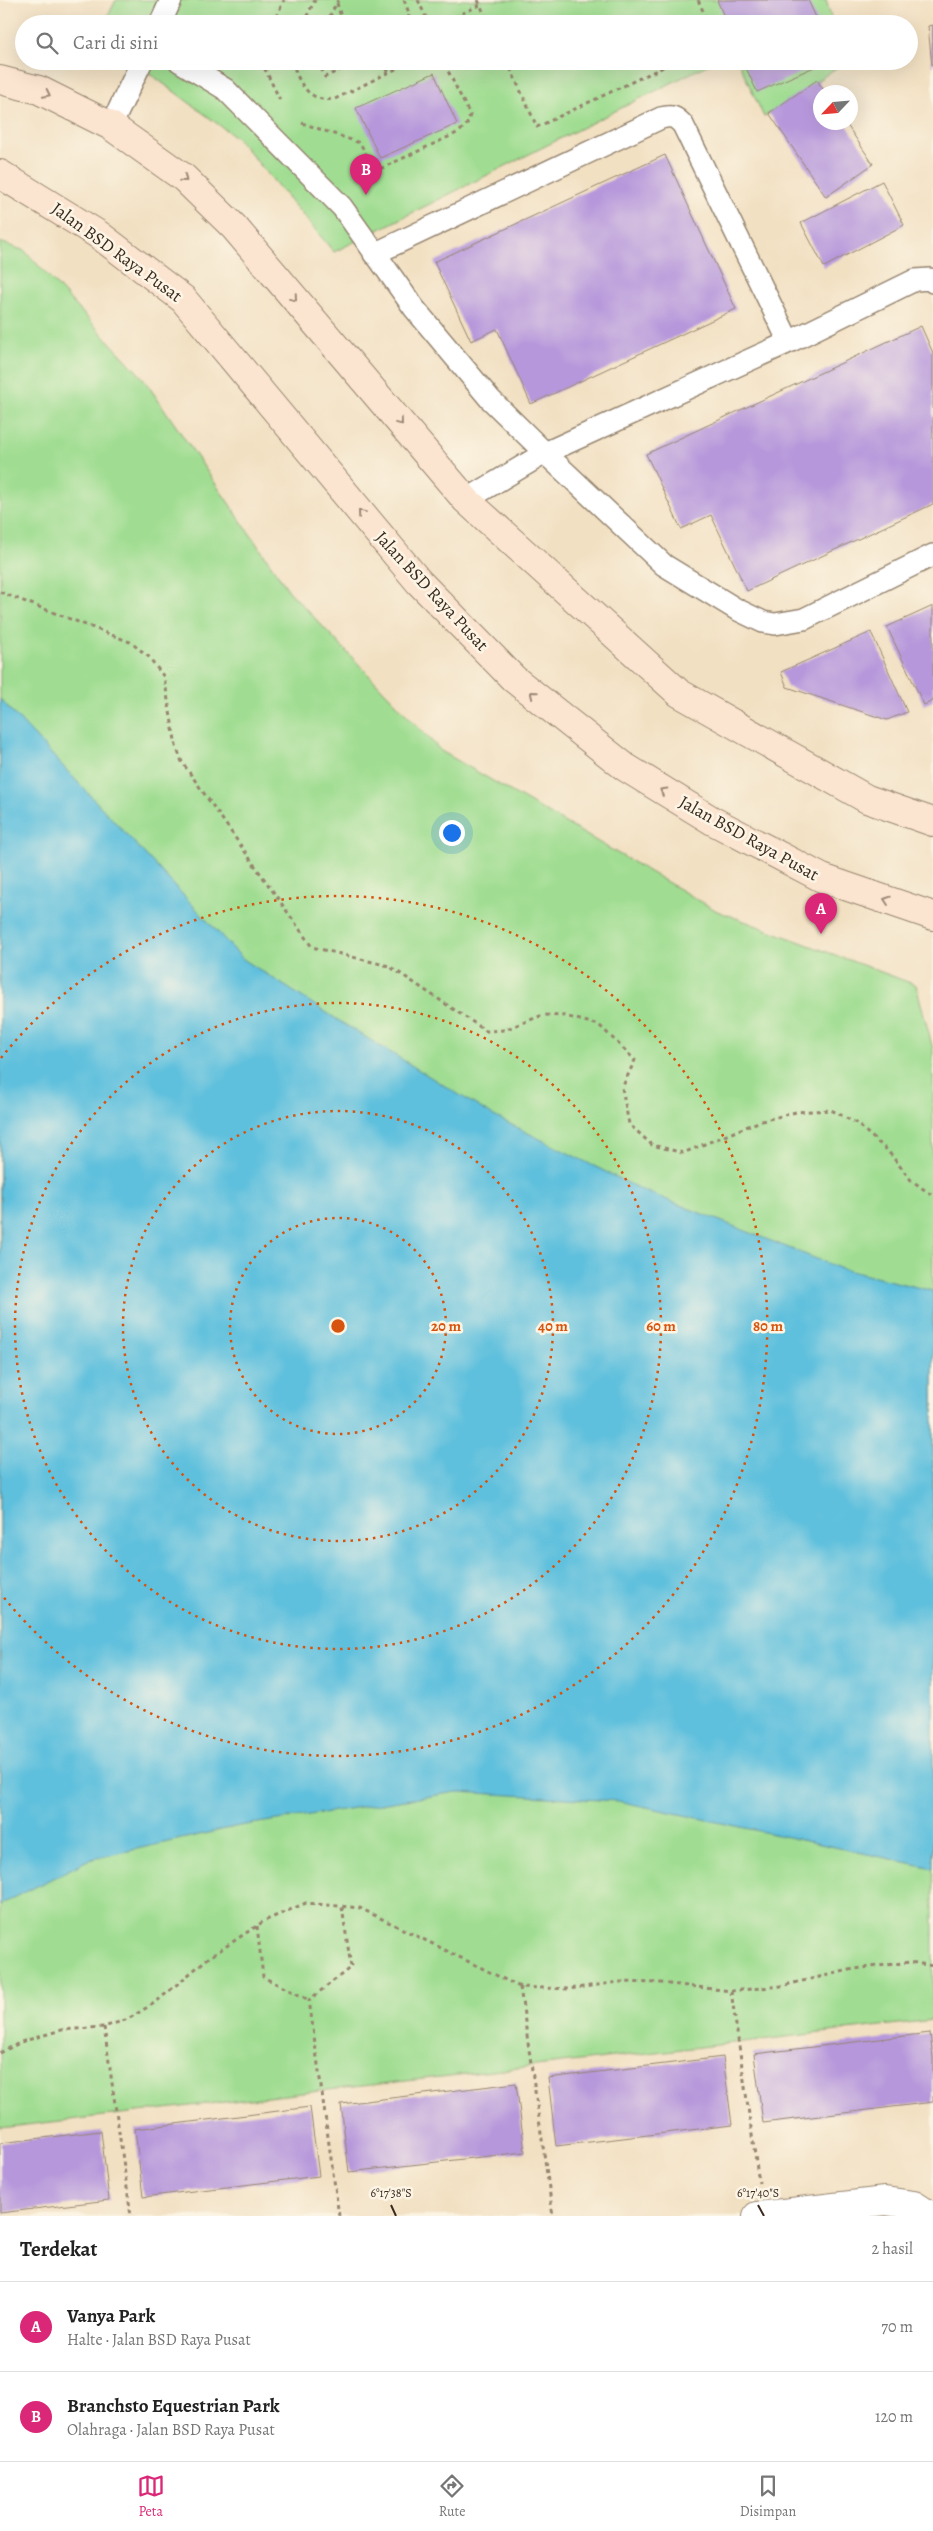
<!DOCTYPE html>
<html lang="id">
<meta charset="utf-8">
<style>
body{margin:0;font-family:Alegreya,serif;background:#f6f6f6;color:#222}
.compass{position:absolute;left:813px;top:85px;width:45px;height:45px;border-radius:50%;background:#fff;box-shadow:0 5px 20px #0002;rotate:244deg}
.you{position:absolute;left:451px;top:832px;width:18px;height:18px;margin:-12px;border:4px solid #fff;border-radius:50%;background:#1a73e8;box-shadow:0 0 0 8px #1a73e833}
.badge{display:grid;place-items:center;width:32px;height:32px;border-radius:50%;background:#db2777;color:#fff;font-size:16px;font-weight:700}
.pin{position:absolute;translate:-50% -41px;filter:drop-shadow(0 1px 2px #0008)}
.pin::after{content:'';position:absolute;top:26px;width:18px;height:15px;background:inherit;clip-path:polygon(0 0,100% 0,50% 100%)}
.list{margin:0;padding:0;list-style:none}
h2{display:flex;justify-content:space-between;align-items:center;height:65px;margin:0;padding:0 20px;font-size:21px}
h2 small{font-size:16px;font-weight:400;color:#767676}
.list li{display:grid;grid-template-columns:32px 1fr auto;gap:15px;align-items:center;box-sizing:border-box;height:90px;padding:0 20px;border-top:1px solid #e0e0e0}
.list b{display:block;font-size:19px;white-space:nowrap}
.list p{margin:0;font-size:16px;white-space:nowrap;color:#767676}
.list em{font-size:16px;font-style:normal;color:#767676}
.icon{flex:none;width:28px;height:28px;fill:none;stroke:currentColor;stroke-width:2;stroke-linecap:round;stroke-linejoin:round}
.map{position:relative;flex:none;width:933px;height:2216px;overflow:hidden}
.search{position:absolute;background:#fff;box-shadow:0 5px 20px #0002;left:15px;right:15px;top:15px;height:55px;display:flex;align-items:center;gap:12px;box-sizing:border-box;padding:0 18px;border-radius:28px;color:#767676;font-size:19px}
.sheet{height:245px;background:#fff}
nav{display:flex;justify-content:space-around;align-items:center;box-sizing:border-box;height:70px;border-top:1px solid #e0e0e0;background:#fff;font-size:14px;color:#767676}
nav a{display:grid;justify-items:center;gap:2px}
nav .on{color:#db2777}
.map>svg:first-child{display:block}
.green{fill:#a0dd92;stroke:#6e8458}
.water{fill:#5fc0dd;stroke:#4d757e}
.building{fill:#b697db}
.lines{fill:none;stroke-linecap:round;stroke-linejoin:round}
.lane-casing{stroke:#968570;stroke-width:24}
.street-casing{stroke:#968570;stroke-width:30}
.secondary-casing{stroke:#968570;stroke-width:30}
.path{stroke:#968570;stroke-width:3;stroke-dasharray:4 4;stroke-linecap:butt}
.lane{stroke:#fff;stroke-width:21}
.street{stroke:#fff;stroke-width:28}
.secondary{stroke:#fce5d0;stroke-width:28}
.oneway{stroke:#9c8877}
.ticks{fill:none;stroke:#3b2a1e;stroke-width:2}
.ring{fill:none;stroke:#d7540e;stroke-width:2.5;stroke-dasharray:2.5 5}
.labels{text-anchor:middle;stroke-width:5;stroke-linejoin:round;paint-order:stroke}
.street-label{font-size:18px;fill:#3b2a1e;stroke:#fcf5e5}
.ticks-label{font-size:12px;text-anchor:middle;fill:#3b2a1e;stroke:#fcf5e5;stroke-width:5;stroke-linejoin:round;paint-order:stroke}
.centre{fill:#d7540e;stroke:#fcf5e5;stroke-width:2.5}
.ring-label{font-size:15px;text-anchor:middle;font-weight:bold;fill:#d7540e;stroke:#fcf5e5;stroke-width:5;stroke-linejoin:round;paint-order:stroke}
</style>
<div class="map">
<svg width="933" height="2216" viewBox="0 0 933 2216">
<rect width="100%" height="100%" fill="#fcf5e5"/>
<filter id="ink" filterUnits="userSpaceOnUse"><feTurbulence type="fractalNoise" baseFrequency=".02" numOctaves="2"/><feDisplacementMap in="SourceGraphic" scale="10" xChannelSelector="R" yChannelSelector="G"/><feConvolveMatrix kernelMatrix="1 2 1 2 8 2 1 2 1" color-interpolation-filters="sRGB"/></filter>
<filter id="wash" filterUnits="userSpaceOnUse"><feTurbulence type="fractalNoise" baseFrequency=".0096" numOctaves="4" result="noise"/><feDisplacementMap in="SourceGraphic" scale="20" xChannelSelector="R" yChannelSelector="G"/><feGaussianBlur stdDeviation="1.12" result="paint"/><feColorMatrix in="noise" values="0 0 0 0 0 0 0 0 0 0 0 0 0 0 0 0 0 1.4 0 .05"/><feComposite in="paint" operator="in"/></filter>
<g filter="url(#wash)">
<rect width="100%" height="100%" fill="#f2e0c2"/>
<path class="green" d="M116,0H826L833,24H104Z
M133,61H715L334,252L238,139Z
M738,61H844L845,62L764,117Z
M0,242L25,251L143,378L289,591L441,751L717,911L916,985L933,1049V2020L0,2128Z"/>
<path class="water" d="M0,699L243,959L341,1022L492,1115L642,1190L842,1269L933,1291V1868L618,1801L457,1792L239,1826L88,1860L0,1905Z"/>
<g id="blocks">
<path class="building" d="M717,0H808L819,24H727Z
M933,25V66H932L928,26Z
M743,61H828L757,92Z
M434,73L457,124L380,158L356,108Z
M817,80L825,92H820V122H845L873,164L826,197L769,113Z
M665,155L736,309L531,404L497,329L471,341L434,262Z
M882,181L904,225L824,267L801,223Z
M921,326L933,353V504L747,591L711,515L681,529L646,454Z
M933,606V701L924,705L887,627Z
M871,632L907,712L887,720L787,687L781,672Z
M930,2033L933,2058V2102L763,2123L754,2054Z
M723,2057L732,2125L556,2146L548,2078Z
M516,2083L525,2152L349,2172L341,2104Z
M310,2107L319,2176L143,2197L135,2129Z
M101,2131L109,2200L0,2213V2143Z"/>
</g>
</g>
<g filter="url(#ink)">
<use href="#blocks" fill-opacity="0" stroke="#968570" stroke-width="1"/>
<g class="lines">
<g class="lane-casing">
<path id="lane" d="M160,24L171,0
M179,61L225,89L342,207L414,308L490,399L545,453L664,565L736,609L763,622L775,624L804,619L933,555
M111,126L142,61
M374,254L661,118C672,115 676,117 683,125L789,342
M466,500L545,453L789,342L915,280L930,279L933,282"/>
</g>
<g class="street-casing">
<path id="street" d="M757,2216L885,2201L914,2205L931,2216"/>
</g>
<g class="secondary-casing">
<path id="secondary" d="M0,80L39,90L111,126L184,178L234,227L466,500L679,693L867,799L933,822
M0,174L99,235L183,299L419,582L514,679L625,767L713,821L822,878L933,916"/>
</g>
<path class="path" d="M404,0L409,13L408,24
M418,0L429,24
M478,0L489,24
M698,0L709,24
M337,3L343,24
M273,24L284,0
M303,24L315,0
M326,24L338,0
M440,24L480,5
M261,61L280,100
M292,61C299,84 309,103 335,99L412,61
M318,61L325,77L359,61
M383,61L389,73
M507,61L537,127L676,61
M302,123L360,143L373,167L382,168L459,132L467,124L470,115L443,61
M0,592L130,642L148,656L164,677L176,746L182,762L312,947L389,966L486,1031L504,1030L543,1015L565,1016L599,1025L635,1060L622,1088L629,1124L652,1145L683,1153L758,1122L796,1112L831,1110L856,1123L887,1150L911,1180L933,1196
M257,1926L263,1977L309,2000
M520,1987L553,2216
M731,1991L759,2183
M104,2027L131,2216
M0,2053L21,2042L61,2030L104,2027L128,2019L156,2002L207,1959L264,1921L306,1903L360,1908L520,1987L569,1989L619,1982L661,1983L731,1991L781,1986L854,1969L910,1962L933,1966
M339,2216L309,2000L351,1967L342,1907"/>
<use href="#lane" class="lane"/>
<use href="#street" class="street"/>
<use href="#secondary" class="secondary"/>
</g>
<defs><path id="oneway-chevron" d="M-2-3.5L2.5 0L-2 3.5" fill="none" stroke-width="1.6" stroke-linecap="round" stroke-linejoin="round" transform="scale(1.25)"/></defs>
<g class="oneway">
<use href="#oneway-chevron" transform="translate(47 94) rotate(26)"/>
<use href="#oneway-chevron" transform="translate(184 179) rotate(40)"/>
<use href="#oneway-chevron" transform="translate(294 298) rotate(50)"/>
<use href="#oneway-chevron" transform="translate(400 422) rotate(50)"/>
<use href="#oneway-chevron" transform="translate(361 513) rotate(-130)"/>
<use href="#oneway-chevron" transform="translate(533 694) rotate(-141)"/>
<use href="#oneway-chevron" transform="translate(663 791) rotate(-149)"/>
<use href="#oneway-chevron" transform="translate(887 900) rotate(-161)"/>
</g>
</g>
<path class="ticks" d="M391,2205L396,2216M758,2205L764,2216"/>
<g class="ring">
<circle cx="338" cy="1326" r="108"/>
<circle cx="338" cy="1326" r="215"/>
<circle cx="338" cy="1326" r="323"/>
<path d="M1 1058A430 430 0 1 1 1 1594"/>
</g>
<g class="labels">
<g class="street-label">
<text transform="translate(117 252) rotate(36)" y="6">Jalan BSD Raya Pusat</text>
<text transform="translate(432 591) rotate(47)" y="6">Jalan BSD Raya Pusat</text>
<text transform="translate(749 838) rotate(29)" y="6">Jalan BSD Raya Pusat</text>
</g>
</g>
<g class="ticks-label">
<text x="391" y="2197">6°17'38"S</text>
<text x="758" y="2197">6°17'40"S</text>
</g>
<circle cx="338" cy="1326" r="8" class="centre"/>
<g class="ring-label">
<text x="446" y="1331">20 m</text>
<text x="553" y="1331">40 m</text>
<text x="661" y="1331">60 m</text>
<text x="768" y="1331">80 m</text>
</g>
</svg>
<svg class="compass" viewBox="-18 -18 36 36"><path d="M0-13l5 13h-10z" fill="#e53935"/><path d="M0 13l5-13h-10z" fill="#767676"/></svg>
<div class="you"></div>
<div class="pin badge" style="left:821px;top:934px">A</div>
<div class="pin badge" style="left:366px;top:195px">B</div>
<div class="search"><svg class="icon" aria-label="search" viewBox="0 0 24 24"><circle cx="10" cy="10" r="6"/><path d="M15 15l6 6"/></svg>Cari di sini</div>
</div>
<section class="sheet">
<h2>Terdekat<small>2 hasil</small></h2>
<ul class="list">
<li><span class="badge">A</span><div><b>Vanya Park</b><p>Halte · Jalan BSD Raya Pusat</p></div><em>70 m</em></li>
<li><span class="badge">B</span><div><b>Branchsto Equestrian Park</b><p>Olahraga · Jalan BSD Raya Pusat</p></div><em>120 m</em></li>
</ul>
</section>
<nav>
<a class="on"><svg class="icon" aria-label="map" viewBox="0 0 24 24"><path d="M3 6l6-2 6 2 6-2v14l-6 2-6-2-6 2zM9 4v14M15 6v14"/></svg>Peta</a>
<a><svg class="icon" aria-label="directions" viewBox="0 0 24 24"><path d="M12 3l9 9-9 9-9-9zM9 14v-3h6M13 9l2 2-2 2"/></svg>Rute</a>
<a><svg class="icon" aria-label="saved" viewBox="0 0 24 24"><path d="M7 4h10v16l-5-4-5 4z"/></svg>Disimpan</a>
</nav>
